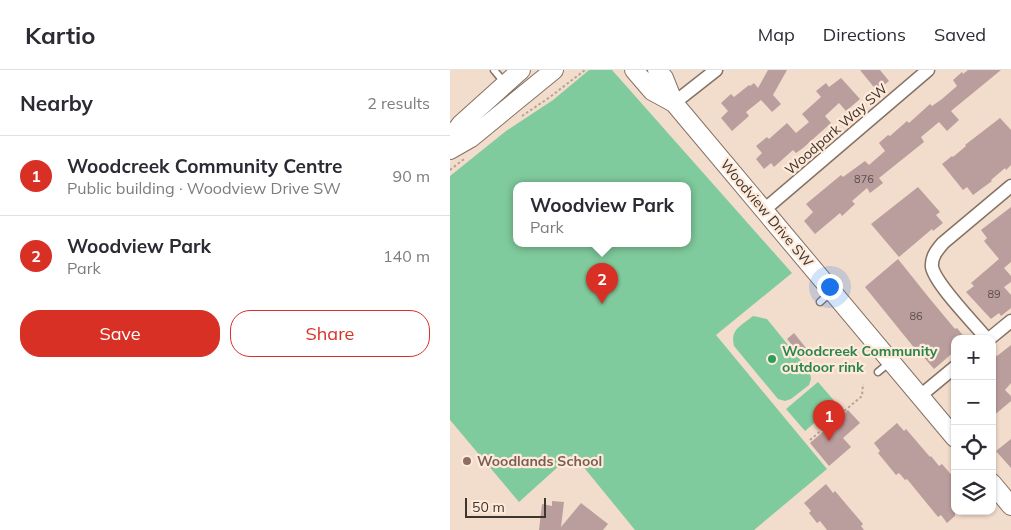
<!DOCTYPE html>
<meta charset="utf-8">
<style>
body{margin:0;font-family:Mulish,sans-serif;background:#f2f2f3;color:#2b2b33}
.controls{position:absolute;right:15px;bottom:15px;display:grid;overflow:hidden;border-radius:10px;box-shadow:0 1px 4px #0004}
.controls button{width:45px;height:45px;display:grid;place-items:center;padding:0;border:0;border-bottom:1px solid #e1e1e2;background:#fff;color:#2b2b33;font:25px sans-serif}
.scale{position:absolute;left:15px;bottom:12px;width:81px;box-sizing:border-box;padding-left:5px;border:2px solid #3d352e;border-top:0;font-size:14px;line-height:18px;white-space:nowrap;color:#3d352e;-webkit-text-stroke:4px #ffe9d9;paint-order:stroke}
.you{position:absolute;left:379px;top:216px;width:18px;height:18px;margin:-12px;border:4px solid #fff;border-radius:50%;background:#1a73e8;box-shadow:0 0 0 8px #1a73e833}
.badge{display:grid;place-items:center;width:32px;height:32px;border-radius:50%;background:#d93025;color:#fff;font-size:16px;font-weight:700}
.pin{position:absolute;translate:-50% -41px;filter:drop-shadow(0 1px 2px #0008)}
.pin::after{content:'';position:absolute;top:26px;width:18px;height:15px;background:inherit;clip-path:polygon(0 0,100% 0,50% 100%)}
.popup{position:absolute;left:63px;top:112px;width:178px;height:65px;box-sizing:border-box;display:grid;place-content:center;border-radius:10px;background:#fff;filter:drop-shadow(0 1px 4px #0005);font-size:16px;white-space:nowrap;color:#7c7c81}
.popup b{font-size:19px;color:#2b2b33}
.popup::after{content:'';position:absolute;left:50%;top:100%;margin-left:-10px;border:10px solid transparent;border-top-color:#fff}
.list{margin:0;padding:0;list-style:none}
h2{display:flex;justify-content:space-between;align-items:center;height:65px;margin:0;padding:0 20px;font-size:21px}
h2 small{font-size:16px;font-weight:400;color:#7c7c81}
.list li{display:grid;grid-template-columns:32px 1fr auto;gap:15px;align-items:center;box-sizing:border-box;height:80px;padding:0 20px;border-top:1px solid #e1e1e2}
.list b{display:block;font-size:19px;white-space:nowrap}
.list p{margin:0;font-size:16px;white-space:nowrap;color:#7c7c81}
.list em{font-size:16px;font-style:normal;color:#7c7c81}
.actions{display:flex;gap:10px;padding:15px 20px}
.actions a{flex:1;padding:11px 0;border:1px solid #d93025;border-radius:20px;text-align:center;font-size:18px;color:#d93025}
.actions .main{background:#d93025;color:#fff}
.icon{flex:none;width:28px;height:28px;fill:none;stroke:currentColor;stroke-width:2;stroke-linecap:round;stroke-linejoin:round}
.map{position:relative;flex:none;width:561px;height:460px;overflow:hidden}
header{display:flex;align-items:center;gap:30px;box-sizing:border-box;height:70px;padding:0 25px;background:#fff;border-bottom:1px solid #e1e1e2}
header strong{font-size:24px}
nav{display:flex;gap:28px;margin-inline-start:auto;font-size:18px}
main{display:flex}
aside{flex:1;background:#fff}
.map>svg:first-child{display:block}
.green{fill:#80cb9d;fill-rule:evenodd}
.building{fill:#ba9e9d}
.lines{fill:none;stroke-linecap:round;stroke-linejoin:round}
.lane-casing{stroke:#857263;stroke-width:9}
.street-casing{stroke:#857263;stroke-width:15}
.secondary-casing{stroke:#857263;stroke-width:20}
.path{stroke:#b4a396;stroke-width:2;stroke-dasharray:2.5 2.5;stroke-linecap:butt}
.lane{stroke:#fff;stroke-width:6}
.street{stroke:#fff;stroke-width:12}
.secondary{stroke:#fff;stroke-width:18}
.leisure-dot{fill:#2e9e5b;stroke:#ffe9d9;stroke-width:2}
.education-dot{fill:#8d6e63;stroke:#ffe9d9;stroke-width:2}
.labels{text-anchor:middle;stroke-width:4.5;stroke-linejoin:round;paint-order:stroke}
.number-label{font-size:11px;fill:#5c4f4a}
.street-label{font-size:14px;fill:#3d352e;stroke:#ffe9d9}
.leisure-label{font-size:14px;font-weight:bold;fill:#27864d;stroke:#ffe9d9;text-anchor:start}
.education-label{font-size:14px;font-weight:bold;fill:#785e54;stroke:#ffe9d9;text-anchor:start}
</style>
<header>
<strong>Kartio</strong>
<nav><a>Map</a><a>Directions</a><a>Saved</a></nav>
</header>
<main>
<aside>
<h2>Nearby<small>2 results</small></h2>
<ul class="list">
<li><span class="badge">1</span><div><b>Woodcreek Community Centre</b><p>Public building · Woodview Drive SW</p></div><em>90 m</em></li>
<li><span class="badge">2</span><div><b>Woodview Park</b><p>Park</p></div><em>140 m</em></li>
</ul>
<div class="actions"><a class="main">Save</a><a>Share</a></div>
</aside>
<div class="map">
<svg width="561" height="460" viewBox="0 0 561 460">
<rect width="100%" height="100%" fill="#f2dccc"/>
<path class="green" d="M139,0H162L342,203L266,265L377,399L304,460H185L127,389L120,386L69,432L0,350V106L56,61L103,30ZM67,115H237V173H67Z
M303,246L317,249L360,302L361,309L359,315L341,329L335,331L328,329L284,276C280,259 291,256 303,246Z
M368,312L387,334L355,361L336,339Z"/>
<path class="building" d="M318,0H337L323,25L331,34L322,42L311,30L296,42L299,46L282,61L271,48L278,41L271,33L281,24L284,27L299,15L300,16L304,13L308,18Z
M410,0H430L439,11L427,21Z
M518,0H551L501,41L509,50L497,61L489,52L471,67L474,72L429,108L433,113L420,123L417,118L402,131L405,134L392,146L390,143L365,164L354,151L363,142L356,134L391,105L393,107L415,91L419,95L435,81L429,73L438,65L440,66L457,51L459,53L480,34L482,36L492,29L507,16L503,10L512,2L513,4Z
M391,8L410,29L396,41L389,33L375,46L381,53L353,78L346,83L343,80L324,97L321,93L314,99L306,89L312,83L306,76L317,67L319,69L337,53L346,63L359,52L352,44L371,27L366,21L376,13L379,17Z
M550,48L561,60V95L556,100L555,98L541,110L542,111L523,125L517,117L513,120L492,94L502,86L503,87L516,76L515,75Z
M468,117L490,142L486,145L493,153L483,161L482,159L449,187L421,154Z
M561,137V192L554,198L561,206V212L554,217L561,225V238L551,246L549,243L541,249L516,222L524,216L521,213L549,189L534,171L537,168L531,160Z
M448,189L480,229L505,259L507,258L516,269H505V281L484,299L471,284L470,285L415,217Z
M344,263L360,283L353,288L337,269Z
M561,275V313L555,320L561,326V331L542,347V281L547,286Z
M398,340L410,353L393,368L401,377L379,396L360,373Z
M447,353L454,361L456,359L480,387L481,386L489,396L492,394L505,409V446L497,453L491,445L488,447L457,409L455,410L449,403L446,405L428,383L430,381L424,373Z
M561,369V398L546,381Z
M376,414L383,423L385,421L413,454L411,456L414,460H377L370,451L367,453L359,443L361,441L354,433Z
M102,431L114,432L111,457L131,433L158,454L153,460H89L92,434L102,436Z"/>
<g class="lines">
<g class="lane-casing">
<path id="lane" d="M44,0L54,12
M370,232L381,222
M428,302L439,293"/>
</g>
<g class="street-casing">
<path id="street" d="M224,33L266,0
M314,140L478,0
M537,269C525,254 485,214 482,197C481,187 487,180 493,173L561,116
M539,269L561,251
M470,326L505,297"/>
</g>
<g class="secondary-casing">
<path id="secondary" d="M184,0L202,21L224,33
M207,0L214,8L224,33L505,368
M0,68L11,54L71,0
M0,80L21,68L104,0
M542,413L561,436"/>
</g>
<path class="path" d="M72,46L100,27L135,0
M0,100L14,89
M360,370L412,326L413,314"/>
<use href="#lane" class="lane"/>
<use href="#street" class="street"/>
<use href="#secondary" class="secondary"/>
</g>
<circle class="leisure-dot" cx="322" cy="289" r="5"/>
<circle class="education-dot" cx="17" cy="391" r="5"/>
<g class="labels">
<g class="number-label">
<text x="414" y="113">876</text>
<text x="544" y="228">89</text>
<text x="466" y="250">86</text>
</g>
<g class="street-label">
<text transform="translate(386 59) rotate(-41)" y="5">Woodpark Way SW</text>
<text transform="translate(317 143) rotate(50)" y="5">Woodview Drive SW</text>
</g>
<g class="leisure-label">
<text x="332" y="286">Woodcreek Community<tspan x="332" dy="16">outdoor rink</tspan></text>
</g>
<g class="education-label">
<text x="27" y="396">Woodlands School</text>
</g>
</g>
</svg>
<div class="controls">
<button>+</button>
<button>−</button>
<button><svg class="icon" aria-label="locate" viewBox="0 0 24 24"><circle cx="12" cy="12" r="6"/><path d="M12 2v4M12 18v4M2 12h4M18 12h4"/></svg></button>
<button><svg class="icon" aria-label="layers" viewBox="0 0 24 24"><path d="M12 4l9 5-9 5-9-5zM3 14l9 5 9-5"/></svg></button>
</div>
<div class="scale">50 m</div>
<div class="you"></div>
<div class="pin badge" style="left:379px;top:371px">1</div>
<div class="pin badge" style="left:152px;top:234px">2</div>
<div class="popup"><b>Woodview Park</b>Park</div>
</div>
</main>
